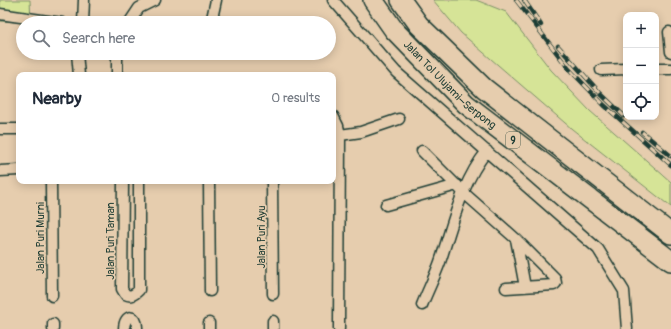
<!DOCTYPE html>
<meta charset="utf-8">
<style>
body{margin:0;font-family:Pangolin,sans-serif;background:#f6f6f7;color:#1f2937}
.controls{position:absolute;right:12px;top:12px;display:grid;overflow:hidden;border-radius:8px;box-shadow:0 2px 10px #0003}
.controls button{width:36px;height:36px;display:grid;place-items:center;padding:0;border:0;border-bottom:1px solid #e0e1e3;background:#fff;color:#1f2937;font:20px sans-serif}
.list{margin:0;padding:0;list-style:none}
h2{display:flex;justify-content:space-between;align-items:center;height:52px;margin:0;padding:0 16px;font-size:17px}
h2 small{font-size:13px;font-weight:400;color:#747a83}
.icon{flex:none;width:22px;height:22px;fill:none;stroke:currentColor;stroke-width:2;stroke-linecap:round;stroke-linejoin:round}
.map{position:relative;flex:none;width:671px;height:329px;overflow:hidden}
.search{position:absolute;background:#fff;box-shadow:0 2px 10px #0003;left:16px;top:16px;width:320px;height:44px;display:flex;align-items:center;gap:10px;box-sizing:border-box;padding:0 14px;border-radius:22px;color:#747a83;font-size:15px}
.panel{position:absolute;background:#fff;box-shadow:0 2px 10px #0003;left:16px;top:72px;width:320px;height:112px;border-radius:8px}
.map>svg:first-child{display:block}
.green{fill:#d6e497;stroke:#7a9066}
.lines{fill:none;stroke-linecap:round;stroke-linejoin:round}
.street-casing{stroke:#1f3d34;stroke-width:13}
.highway-casing{stroke:#1f3d34;stroke-width:22}
.street{stroke:#e6cdae;stroke-width:10}
.highway{stroke:#e6cdae;stroke-width:19}
.rail-casing{stroke:#1f3d34;stroke-width:4.5}
.rail{stroke:#e6cdae;stroke-width:3;stroke-dasharray:9;stroke-linecap:butt}
.labels{text-anchor:middle;stroke-width:3.5;stroke-linejoin:round;paint-order:stroke}
.shield{fill:#e6cdae;stroke:#5b6859;stroke-width:1}
.shield-label{font-size:10px;font-weight:bold;fill:#1f3d34}
.street-label{font-size:11px;fill:#1f3d34;stroke:#e6cdae}
</style>
<div class="map">
<svg width="671" height="329" viewBox="0 0 671 329">
<rect width="100%" height="100%" fill="#e6cdae"/>
<filter id="ink" filterUnits="userSpaceOnUse"><feTurbulence type="fractalNoise" baseFrequency=".025" numOctaves="2"/><feDisplacementMap in="SourceGraphic" scale="8" xChannelSelector="R" yChannelSelector="G"/><feConvolveMatrix kernelMatrix="1 2 1 2 8 2 1 2 1" color-interpolation-filters="sRGB"/></filter>
<g filter="url(#ink)">
<path class="green" d="M0,0H30L31,23L0,21Z
M433,0H476L506,12L551,70L590,111L671,182V207L572,129L461,33Z"/>
<g class="lines">
<g class="street-casing">
<path id="street" d="M333,0L396,72L598,249L624,291L627,329
M0,14L62,23
M83,23L84,0
M129,23L139,8L155,0
M211,23L216,0
M669,32L671,52
M77,53L79,75
M117,53V75
M656,69H671
M601,70L626,69
M333,116L338,126L340,135L339,329
M0,129H19
M340,135L361,132L399,119
M422,151L464,193L516,239L555,278L556,283L554,285L506,288
M0,171L19,170
M51,181L52,296
M123,181L122,289L125,294C131,297 134,295 139,290V181
M209,181L210,291
M272,181L273,294
M386,205L457,185
M516,239L525,287
M422,305C428,290 435,276 440,262C453,224 461,183 487,151
M53,324V329
M124,329C124,313 138,314 137,329
M209,329V323
M273,329V321"/>
</g>
<g class="highway-casing">
<g id="highway">
<path id="s1" d="M373,0L394,30L466,104L671,261"/>
<path d="M401,0L419,25L484,88L671,234"/>
</g>
</g>
<use href="#street" class="street"/>
<use href="#highway" class="highway"/>
<g class="rail-casing">
<path id="rail" d="M516,0L569,69L604,105L671,165
M524,0L541,25
M558,46L601,94L624,116
M642,132L671,156"/>
</g>
<use href="#rail" class="rail"/>
</g>
</g>
<g class="labels">
<rect class="shield" x="506" y="132" width="14" height="16" rx="3"/>
<g class="shield-label">
<text x="513" y="144">9</text>
</g>
<g class="street-label">
<text dy="4" stroke="none"><textPath href="#s1" startOffset="115">Jalan Tol Ulujami–Serpong</textPath></text>
<text transform="translate(261 237) rotate(-90)" y="4">Jalan Puri Ayu</text>
<text transform="translate(40 238) rotate(-90)" y="4">Jalan Puri Murni</text>
<text transform="translate(110 241) rotate(-90)" y="4">Jalan Puri Taman</text>
</g>
</g>
</svg>
<div class="controls">
<button>+</button>
<button>−</button>
<button><svg class="icon" aria-label="locate" viewBox="0 0 24 24"><circle cx="12" cy="12" r="6"/><path d="M12 2v4M12 18v4M2 12h4M18 12h4"/></svg></button>
</div>
<div class="search"><svg class="icon" aria-label="search" viewBox="0 0 24 24"><circle cx="10" cy="10" r="6"/><path d="M15 15l6 6"/></svg>Search here</div>
<section class="panel">
<h2>Nearby<small>0 results</small></h2>
<ul class="list">
</ul>
</section>
</div>
